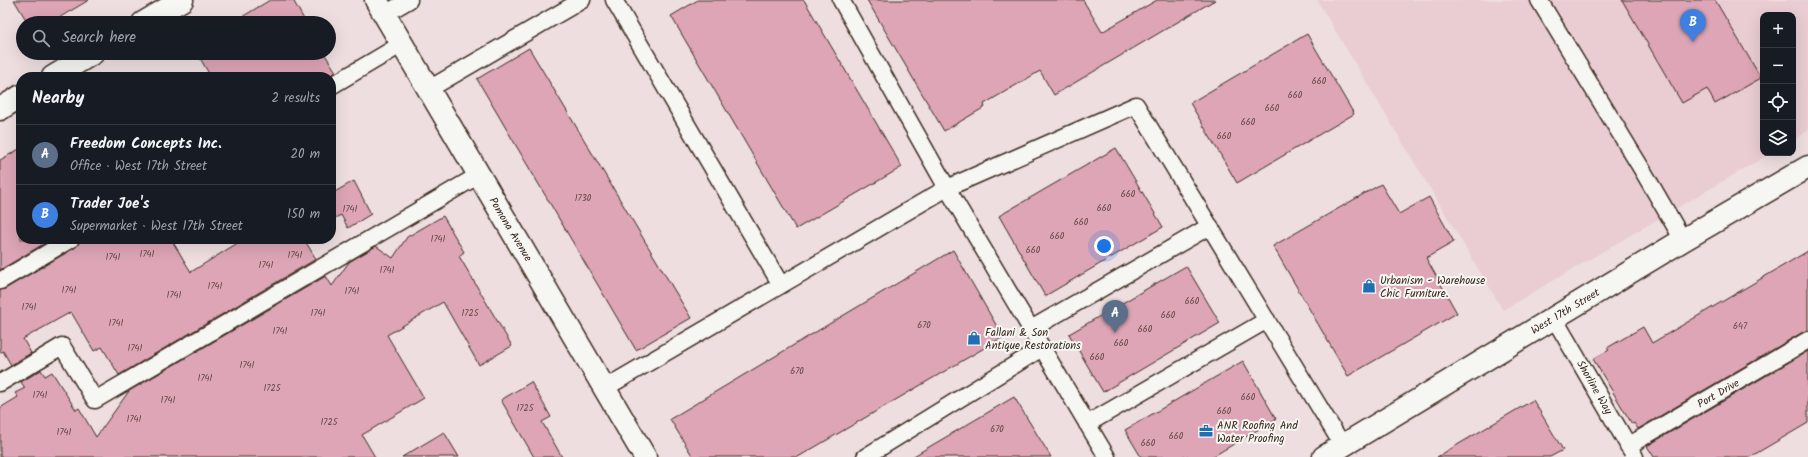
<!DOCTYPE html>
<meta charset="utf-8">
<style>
body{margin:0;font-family:Kalam,sans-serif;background:#20242c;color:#f1f3f6}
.controls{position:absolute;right:12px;top:12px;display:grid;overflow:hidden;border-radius:8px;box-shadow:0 4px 16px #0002}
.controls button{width:36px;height:36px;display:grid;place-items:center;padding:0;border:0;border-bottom:1px solid #363941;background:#171b24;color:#f1f3f6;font:20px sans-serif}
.you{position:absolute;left:1104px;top:246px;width:14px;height:14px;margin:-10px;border:3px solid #fff;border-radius:50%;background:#1a73e8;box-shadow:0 0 0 6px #1a73e833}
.badge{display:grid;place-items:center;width:26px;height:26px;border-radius:50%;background:#2563eb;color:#fff;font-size:13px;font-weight:700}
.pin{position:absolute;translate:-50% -33px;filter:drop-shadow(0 1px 2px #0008)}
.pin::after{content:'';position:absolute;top:21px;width:14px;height:12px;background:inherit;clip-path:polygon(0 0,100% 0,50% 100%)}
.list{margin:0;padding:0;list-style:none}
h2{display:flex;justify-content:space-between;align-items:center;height:52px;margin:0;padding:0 16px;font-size:17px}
h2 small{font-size:13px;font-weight:400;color:#9ea1a6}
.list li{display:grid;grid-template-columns:26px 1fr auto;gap:12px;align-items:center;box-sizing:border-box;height:60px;padding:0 16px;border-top:1px solid #363941}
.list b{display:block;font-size:15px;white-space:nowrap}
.list p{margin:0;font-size:13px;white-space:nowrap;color:#9ea1a6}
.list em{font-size:13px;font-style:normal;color:#9ea1a6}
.icon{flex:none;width:22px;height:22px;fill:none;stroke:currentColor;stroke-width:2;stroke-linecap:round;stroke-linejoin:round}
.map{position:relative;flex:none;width:1808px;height:457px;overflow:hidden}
.search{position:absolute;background:#171b24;box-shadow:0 4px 16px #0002;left:16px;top:16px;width:320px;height:44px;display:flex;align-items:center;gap:10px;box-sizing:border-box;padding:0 14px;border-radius:22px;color:#9ea1a6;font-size:15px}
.panel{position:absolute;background:#171b24;box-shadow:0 4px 16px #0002;left:16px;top:72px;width:320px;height:172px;border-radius:16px}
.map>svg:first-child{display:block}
.built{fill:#e9cdd3}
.building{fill:#dda5b6;stroke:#3b2a1e}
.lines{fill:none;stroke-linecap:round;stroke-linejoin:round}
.lane-casing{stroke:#3b2a1e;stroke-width:19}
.street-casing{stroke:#3b2a1e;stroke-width:25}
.secondary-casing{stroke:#3b2a1e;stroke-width:25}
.lane{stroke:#f6f6f2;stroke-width:16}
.street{stroke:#f6f6f2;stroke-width:22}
.secondary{stroke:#f6f6f2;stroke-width:22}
.labels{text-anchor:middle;stroke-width:4;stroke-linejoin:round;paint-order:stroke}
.number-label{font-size:9px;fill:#644944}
.street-label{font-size:11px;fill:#3b2a1e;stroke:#f6f6f2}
.poi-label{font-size:11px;fill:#3b2a1e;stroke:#f6f6f2;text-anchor:start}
</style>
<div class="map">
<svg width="1808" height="457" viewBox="0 0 1808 457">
<rect width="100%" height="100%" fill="#eedee0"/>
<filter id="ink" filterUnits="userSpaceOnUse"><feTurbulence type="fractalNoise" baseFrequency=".025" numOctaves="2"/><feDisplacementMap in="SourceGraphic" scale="8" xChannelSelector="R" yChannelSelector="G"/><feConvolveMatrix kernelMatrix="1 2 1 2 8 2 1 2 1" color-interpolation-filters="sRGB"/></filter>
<g filter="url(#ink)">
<path class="built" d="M1317,0H1808V131L1793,140V15H1763V153H1771L1503,310Z"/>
<path class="building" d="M14,0H89L50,23H28Z
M270,0H293L306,23H232Z
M698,0H804L902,167L796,229L671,16Z
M867,0H1083L1102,32L1157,0H1215L1054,95L1040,71L984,104L985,107L944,131Z
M1622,0H1715L1761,78L1715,104L1707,89L1682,103Z
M1307,34L1354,114L1237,183L1190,103Z
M529,48L691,318L636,350L477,79Z
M197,53H324L336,72L328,77H211Z
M21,148V239H52L0,270V160Z
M1116,148L1163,227L1045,296L999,216Z
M354,181L371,214L348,228L341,215L331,220V194Z
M1381,184L1399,214L1429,197L1454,242L1426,258L1457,313L1348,376L1273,246Z
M443,216L464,252L459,256L512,346L479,365L443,302L387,335L424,398L362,435L375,457H0V408L18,397L15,393L25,388L21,382L41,370L45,376L52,372L76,410L79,408L96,437L129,391L326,276L332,286L349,262L376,246L393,258L407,237Z
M80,239H171L191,272L244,239H304L316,259L119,375L102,347L94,351L71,312L23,339L31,353L11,365L3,351L0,353V290L5,289L76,247Z
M953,250L1003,337L798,457H693L670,419Z
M1808,251V331L1803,332L1638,429L1634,423L1632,424L1593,359L1609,350L1607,348L1643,327L1652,343Z
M1186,266L1220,323L1103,392L1069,334Z
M1808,351V423L1750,457H1654L1647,446Z
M1243,361L1276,419L1212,457H1141L1125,430Z
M531,382L551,417L542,422L562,457H534L501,400Z
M1014,397L1051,457H912Z
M1533,400L1563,450L1550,457H1437Z
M444,432L459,457H402Z"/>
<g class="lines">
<g class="lane-casing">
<path id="lane" d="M614,0L781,285
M841,0L947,188L1136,105L1343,446
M1539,0L1643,171L1683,240
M385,14L409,0
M331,86L402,44
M429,89L582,0
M0,281L71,239
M1554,318L1635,457
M1031,329L1210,226
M0,383L62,346L95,400L479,175
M605,388L947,188L1107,457
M1087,424L1267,320
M1628,446L1808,340
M865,457L1042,348"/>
</g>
<g class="street-casing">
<path id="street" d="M143,23L182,0
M53,77L93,53
M0,109L21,96"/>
</g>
<g class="secondary-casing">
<path id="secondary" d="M376,0L645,457
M1324,457L1683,240L1808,167"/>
</g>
<use href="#lane" class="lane"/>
<use href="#street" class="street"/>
<use href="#secondary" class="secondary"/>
</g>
</g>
<defs>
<g id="shop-bare" transform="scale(1.08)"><path d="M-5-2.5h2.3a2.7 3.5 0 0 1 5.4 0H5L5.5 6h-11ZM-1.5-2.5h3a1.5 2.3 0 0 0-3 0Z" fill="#1f6fb2" stroke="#f6f6f2" stroke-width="2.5" paint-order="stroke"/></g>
<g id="office-bare" transform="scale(1.08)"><path d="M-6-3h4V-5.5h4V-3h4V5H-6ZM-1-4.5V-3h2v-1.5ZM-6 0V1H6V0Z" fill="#1f6fb2" stroke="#f6f6f2" stroke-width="2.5" paint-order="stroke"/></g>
</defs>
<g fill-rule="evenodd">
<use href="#shop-bare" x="1369" y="286"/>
<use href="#shop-bare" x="974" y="338"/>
<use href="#office-bare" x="1206" y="431"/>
</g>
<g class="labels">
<g class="number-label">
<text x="1319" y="84">660</text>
<text x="1295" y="98">660</text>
<text x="1272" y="111">660</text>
<text x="1248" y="125">660</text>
<text x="1224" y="139">660</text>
<text x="1128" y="197">660</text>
<text x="583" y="201">1730</text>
<text x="1104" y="211">660</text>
<text x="350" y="212">1741</text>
<text x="1081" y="225">660</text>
<text x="1057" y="239">660</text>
<text x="438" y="242">1741</text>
<text x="1033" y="253">660</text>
<text x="147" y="257">1741</text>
<text x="295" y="258">1741</text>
<text x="113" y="260">1741</text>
<text x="266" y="268">1741</text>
<text x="387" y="273">1741</text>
<text x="215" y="289">1741</text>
<text x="69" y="293">1741</text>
<text x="352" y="294">1741</text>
<text x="174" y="298">1741</text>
<text x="1192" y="304">660</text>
<text x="29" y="310">1741</text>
<text x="318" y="316">1741</text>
<text x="470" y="316">1725</text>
<text x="1168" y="318">660</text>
<text x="116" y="326">1741</text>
<text x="924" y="328">670</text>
<text x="1740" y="329">647</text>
<text x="1145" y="332">660</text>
<text x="280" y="334">1741</text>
<text x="1121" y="346">660</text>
<text x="135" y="351">1741</text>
<text x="1097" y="360">660</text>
<text x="247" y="368">1741</text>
<text x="797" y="374">670</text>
<text x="205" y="381">1741</text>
<text x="272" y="391">1725</text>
<text x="40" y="398">1741</text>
<text x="1248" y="400">660</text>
<text x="168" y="403">1741</text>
<text x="525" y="411">1725</text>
<text x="1224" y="414">660</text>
<text x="134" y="422">1741</text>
<text x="329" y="425">1725</text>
<text x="997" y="432">670</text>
<text x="64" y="435">1741</text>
<text x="1176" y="439">660</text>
<text x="1148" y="446">660</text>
</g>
<g class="street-label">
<text transform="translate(511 229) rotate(59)" y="4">Pomona Avenue</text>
<text transform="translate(1565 311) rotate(-31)" y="4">West 17th Street</text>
<text transform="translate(1595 387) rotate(60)" y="4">Shorline Way</text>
<text transform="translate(1718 393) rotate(-30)" y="4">Port Drive</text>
</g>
<g class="poi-label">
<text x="1380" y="284">Urbanism - Warehouse<tspan x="1380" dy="13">Chic Furniture.</tspan></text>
<text x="985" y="336">Fallani &amp; Son<tspan x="985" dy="13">Antique Restorations</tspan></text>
<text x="1217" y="429">ANR Roofing And<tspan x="1217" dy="13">Water Proofing</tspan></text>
</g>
</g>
</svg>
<div class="controls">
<button>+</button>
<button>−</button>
<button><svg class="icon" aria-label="locate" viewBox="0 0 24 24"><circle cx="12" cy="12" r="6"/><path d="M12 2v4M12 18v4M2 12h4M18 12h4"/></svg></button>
<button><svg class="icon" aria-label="layers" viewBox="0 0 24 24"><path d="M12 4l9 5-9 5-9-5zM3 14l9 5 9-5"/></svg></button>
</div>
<div class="you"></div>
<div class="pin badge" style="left:1115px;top:333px;background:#5c6f8a">A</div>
<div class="pin badge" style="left:1693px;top:42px;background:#3f7fe0">B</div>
<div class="search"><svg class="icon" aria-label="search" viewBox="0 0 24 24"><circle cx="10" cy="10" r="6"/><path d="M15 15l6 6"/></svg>Search here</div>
<section class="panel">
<h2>Nearby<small>2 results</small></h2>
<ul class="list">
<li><span class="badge" style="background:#5c6f8a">A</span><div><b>Freedom Concepts Inc.</b><p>Office · West 17th Street</p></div><em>20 m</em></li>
<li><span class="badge" style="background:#3f7fe0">B</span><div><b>Trader Joe's</b><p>Supermarket · West 17th Street</p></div><em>150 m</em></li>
</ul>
</section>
</div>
